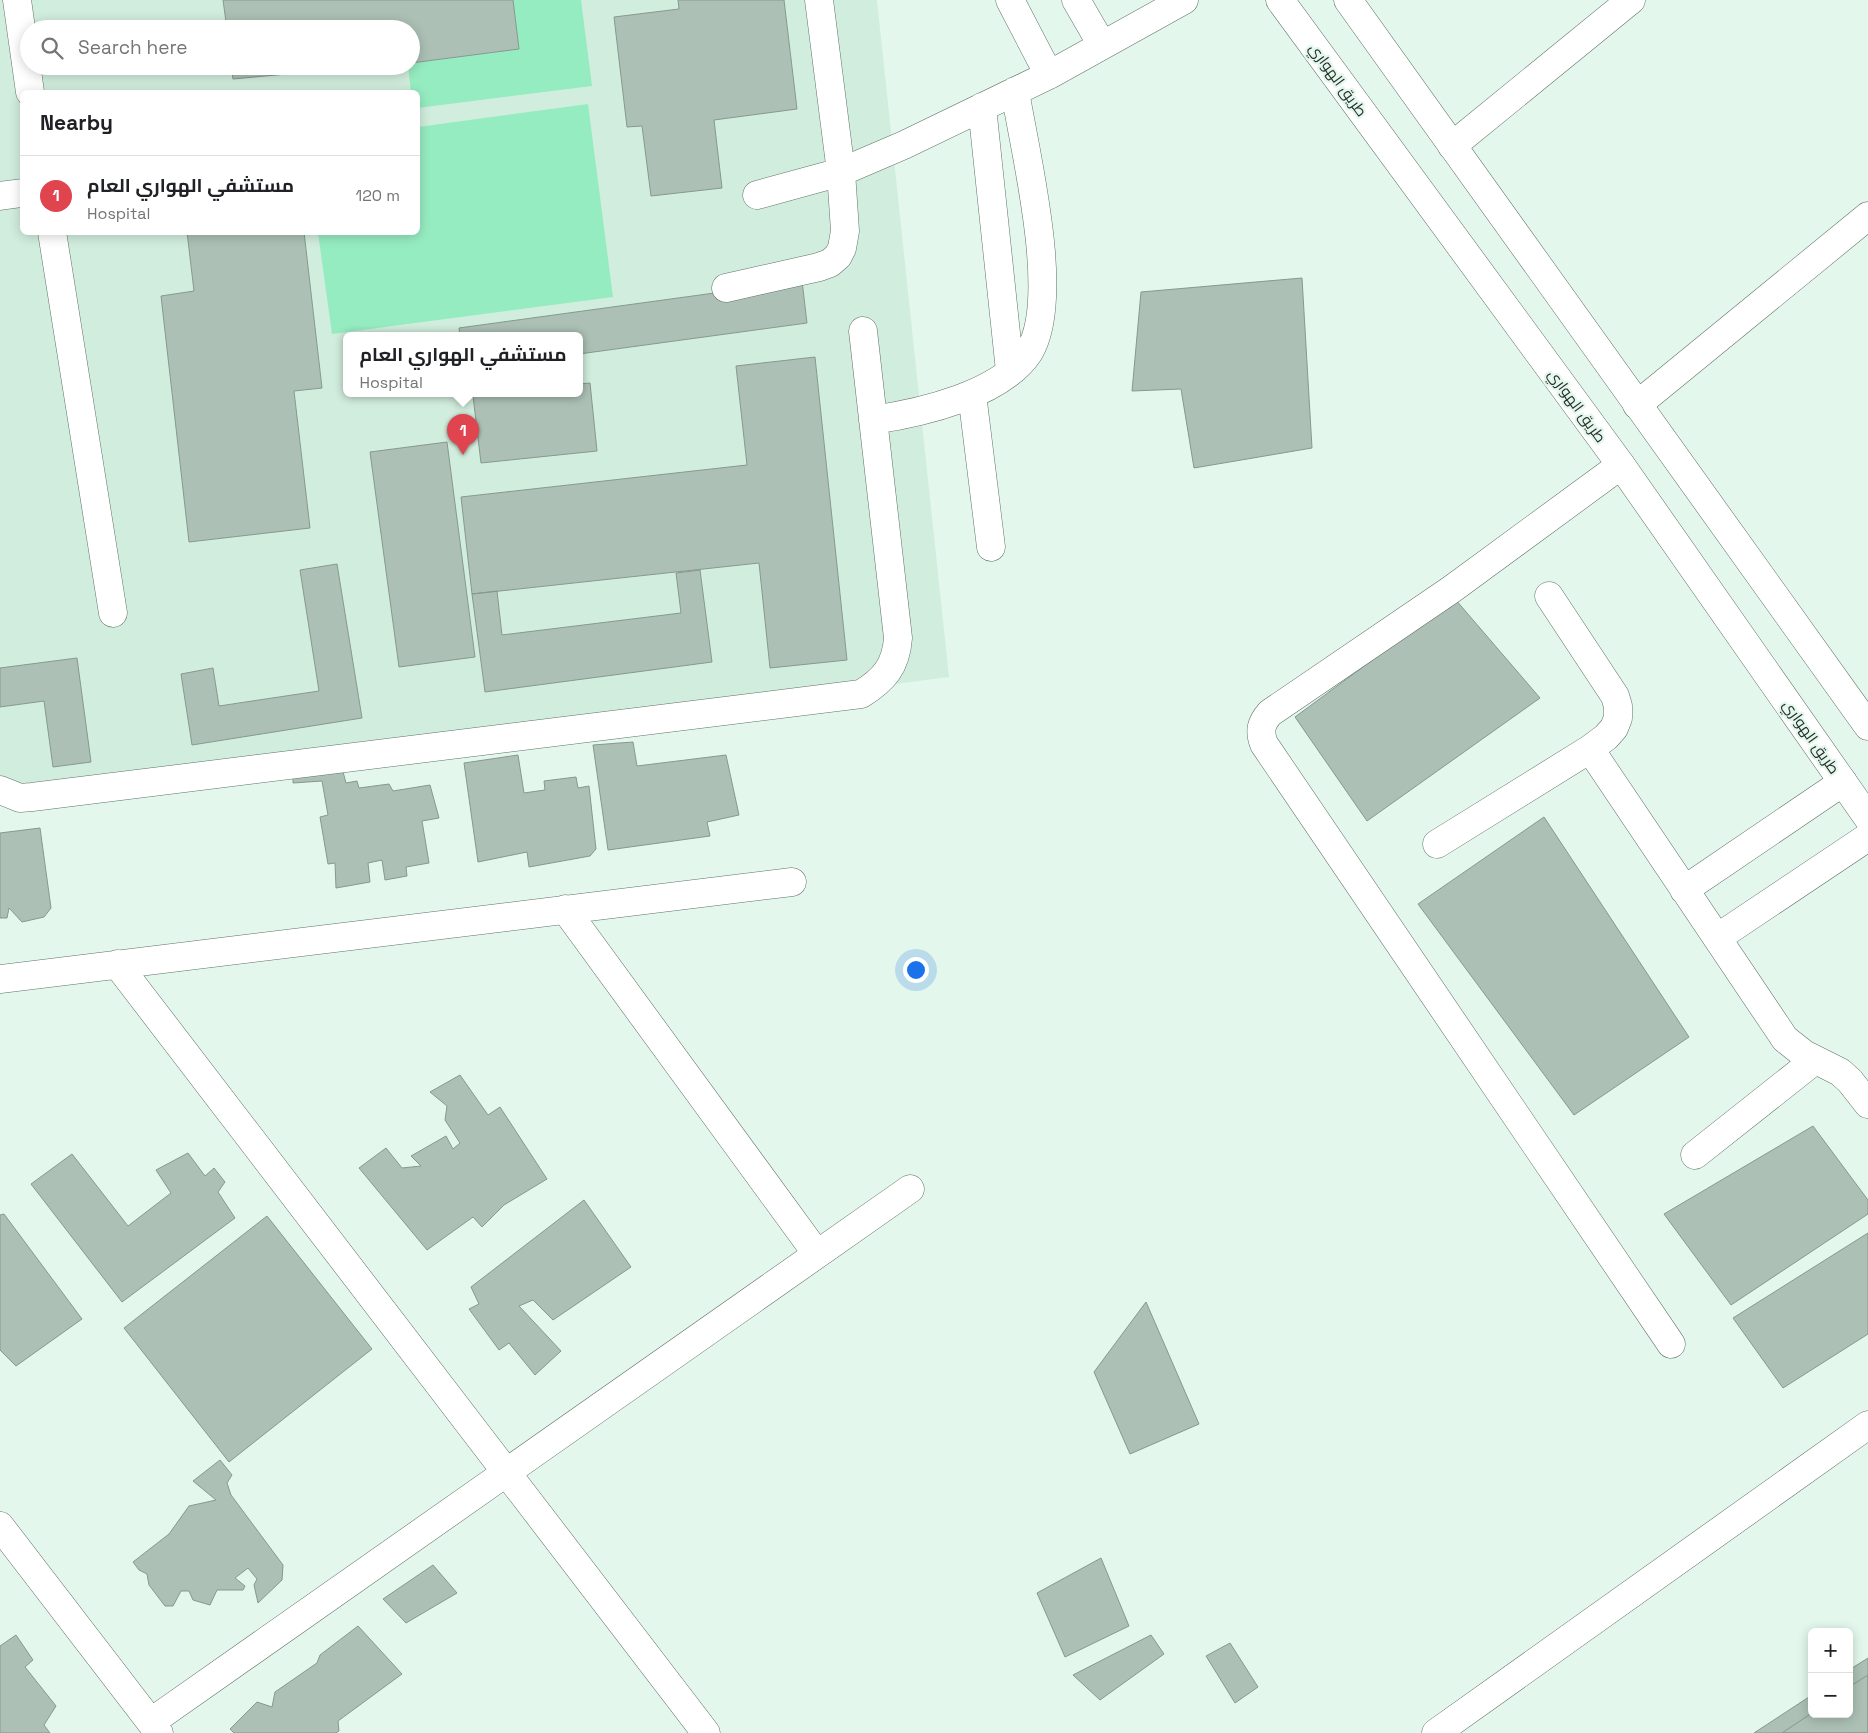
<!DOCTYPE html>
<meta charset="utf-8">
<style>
body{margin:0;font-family:"Space Grotesk",Cairo,sans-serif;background:#f2f2f2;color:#202124}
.controls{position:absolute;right:15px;bottom:15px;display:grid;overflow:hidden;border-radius:8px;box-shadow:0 2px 12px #0003}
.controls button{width:45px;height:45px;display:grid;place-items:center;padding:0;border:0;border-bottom:1px solid #e0e0e0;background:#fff;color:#202124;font:25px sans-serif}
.you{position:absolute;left:915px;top:969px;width:18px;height:18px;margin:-12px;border:4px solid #fff;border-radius:50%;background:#1a73e8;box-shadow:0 0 0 8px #1a73e833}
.badge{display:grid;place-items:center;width:32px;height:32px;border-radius:50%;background:#0b8043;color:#fff;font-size:16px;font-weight:700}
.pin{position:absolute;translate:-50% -41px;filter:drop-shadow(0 1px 2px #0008)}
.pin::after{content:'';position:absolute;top:26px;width:18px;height:15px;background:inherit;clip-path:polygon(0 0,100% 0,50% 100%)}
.popup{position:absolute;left:343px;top:332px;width:240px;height:65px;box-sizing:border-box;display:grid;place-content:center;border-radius:8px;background:#fff;filter:drop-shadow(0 1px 4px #0005);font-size:16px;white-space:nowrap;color:#757577}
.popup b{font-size:19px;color:#202124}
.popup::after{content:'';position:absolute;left:50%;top:100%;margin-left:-10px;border:10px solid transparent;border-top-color:#fff}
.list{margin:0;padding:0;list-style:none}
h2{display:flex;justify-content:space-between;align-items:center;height:65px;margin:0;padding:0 20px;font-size:21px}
h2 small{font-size:16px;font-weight:400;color:#757577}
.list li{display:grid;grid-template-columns:32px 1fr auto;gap:15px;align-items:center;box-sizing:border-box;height:80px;padding:0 20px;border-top:1px solid #e0e0e0}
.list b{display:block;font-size:19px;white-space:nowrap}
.list p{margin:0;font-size:16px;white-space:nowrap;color:#757577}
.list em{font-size:16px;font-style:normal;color:#757577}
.icon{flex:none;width:28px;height:28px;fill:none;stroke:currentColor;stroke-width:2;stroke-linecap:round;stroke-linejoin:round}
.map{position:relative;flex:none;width:1868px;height:1733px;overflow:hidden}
.search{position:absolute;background:#fff;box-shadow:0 2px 12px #0003;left:20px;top:20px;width:400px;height:55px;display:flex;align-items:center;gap:12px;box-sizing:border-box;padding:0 18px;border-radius:28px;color:#757577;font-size:19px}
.panel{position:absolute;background:#fff;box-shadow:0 2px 12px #0003;left:20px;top:90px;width:400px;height:145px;border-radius:8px}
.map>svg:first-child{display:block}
.built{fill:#d1eddd;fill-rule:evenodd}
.green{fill:#96ecc1}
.building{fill:#acc0b5;stroke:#86998f}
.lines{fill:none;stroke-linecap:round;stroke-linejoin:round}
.minor-casing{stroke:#607269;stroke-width:29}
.highway-casing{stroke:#607269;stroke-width:29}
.minor{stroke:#fff;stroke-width:28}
.highway{stroke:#fff;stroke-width:28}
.labels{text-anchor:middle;stroke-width:4.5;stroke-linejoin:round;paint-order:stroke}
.street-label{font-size:15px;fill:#242c28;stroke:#e3f7ec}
</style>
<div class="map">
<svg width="1868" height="1733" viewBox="0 0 1868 1733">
<rect width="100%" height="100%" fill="#e3f7ec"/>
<path class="built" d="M0,0H877L949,677L0,800ZM29,29H411V66H29ZM22,92H418V232H22ZM347,336H579V394H347Z"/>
<path class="green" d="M513,0H581L592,86L418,108V92H411L408,66H411V63L519,49Z
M588,104L613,297L332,334L318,233L418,232V127Z"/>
<path class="building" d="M223,0H513L519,49L411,63V29H227Z
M678,0H784L797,109L714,120L722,188L651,196L642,126L627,127L614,17L679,9Z
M231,66H374L233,79Z
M187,232H304L322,388L294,391L310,528L189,542L161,296L194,291Z
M1302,278L1312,448L1194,468L1181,389L1132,391L1141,292Z
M802,281L807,323L579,354V336H460L459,328Z
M815,357L847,660L770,668L759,563L472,594L461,497L747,465L736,366Z
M590,383L597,451L481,463L473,396L579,394V384Z
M447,442L475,657L399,667L370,452Z
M337,564L362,718L192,745L181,674L213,668L219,706L319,691L300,570Z
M700,570L712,662L485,692L472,594L497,591L502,635L681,613L676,573Z
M1455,599L1540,698L1367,821L1295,717Z
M77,658L91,762L53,767L44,701L0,707V668Z
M633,742L637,766L726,755L739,815L707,822L710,836L608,850L593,745Z
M518,755L524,793L545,790L544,781L576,777L578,788L589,786L596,849L590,856L529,867L527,852L478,862L464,763Z
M342,768L346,783L357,781L359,788L389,784L393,791L430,785L439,818L422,821L429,863L406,867L407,876L385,880L382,860L368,863L370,882L336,888L335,863L328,864L320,817L328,815L322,781L293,783V774Z
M1544,817L1689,1037L1574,1115L1418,904Z
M40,828L51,908L44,917L22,922L9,908L7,918H0V833Z
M460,1075L488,1115L500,1107L547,1179L504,1205L482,1227L473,1217L427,1250L359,1168L386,1148L402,1168L421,1166L411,1156L446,1136L453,1149L460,1143L445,1120L447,1106L430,1092Z
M1813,1126L1868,1200V1214L1731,1305L1664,1214Z
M188,1153L205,1176L214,1168L225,1182L218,1192L235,1218L122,1302L31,1184L72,1154L128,1226L171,1193L156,1170Z
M584,1200L631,1267L553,1320L533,1300L519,1306L561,1351L535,1375L509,1343L499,1350L469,1309L479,1304L471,1287Z
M4,1214L82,1319L16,1366L0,1350V1215Z
M267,1216L372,1349L229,1462L124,1328Z
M1868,1233V1334L1783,1388L1733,1318Z
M1146,1302L1199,1424L1130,1454L1094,1372Z
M220,1460L232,1475L227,1483L231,1495L283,1565L282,1580L258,1603L254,1585L257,1579L248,1568L235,1578L245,1586L243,1590H217L210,1605L193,1600L189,1591H181L173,1606H165L149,1585L147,1574L139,1570L133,1562L169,1534L189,1506L216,1500L193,1481Z
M1101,1558L1129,1626L1065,1657L1037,1593Z
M433,1565L457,1593L406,1623L383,1599Z
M358,1626L402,1674L338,1721L339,1731L336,1733H234L230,1729L257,1702L272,1707L275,1692L317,1663L320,1655Z
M16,1635L33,1660L25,1667L56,1706L44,1725L50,1733H0V1646Z
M1151,1635L1164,1654L1100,1700L1073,1675Z
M1230,1643L1258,1687L1235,1703L1206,1656Z
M1868,1658V1733H1754L1812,1695V1714H1849V1670Z
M1868,1675V1733H1782L1812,1713L1849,1714V1687Z"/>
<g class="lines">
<g class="minor-casing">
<path id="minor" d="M17,0L30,92
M1010,0L1049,75
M1076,0L1102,45
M982,107L1010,371
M1452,146L1631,0
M757,195L841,172L904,145L1049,75L1184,0
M0,196L22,193
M52,232L113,613
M726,288L819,267L830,263L838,256L842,248L845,231L841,172L819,0
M972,394L991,547
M1637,405L1868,216
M873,420C920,413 1001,395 1029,352C1062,299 1025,153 1015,91
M1621,465L1452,589L1270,713C1261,723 1259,731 1264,744L1671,1344
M1590,749L1785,1039L1804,1054L1840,1072L1850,1081L1868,1104
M0,790L20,798L32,797L861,694C884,680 896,666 898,638L863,331
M1437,844L1590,749L1606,737L1614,728L1618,718V706L1615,696L1549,596
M1684,890L1843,782
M565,909L817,1254
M1717,938L1868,837
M117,964L706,1733
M0,979L792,882
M1695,1155L1815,1060
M0,1526L159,1733
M151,1722L910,1189
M1436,1733L1868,1425"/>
</g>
<g class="highway-casing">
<path id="highway" d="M1280,0L1621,465L1868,818
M1348,0L1868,726"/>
</g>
<use href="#minor" class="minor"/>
<use href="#highway" class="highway"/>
</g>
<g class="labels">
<g class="street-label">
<text transform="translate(1338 80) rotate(54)" y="5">طريق الهواري</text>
<text transform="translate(1577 406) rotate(54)" y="5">طريق الهواري</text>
<text transform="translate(1811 737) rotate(55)" y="5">طريق الهواري</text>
</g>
</g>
</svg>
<div class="controls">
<button>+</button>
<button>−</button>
</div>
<div class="you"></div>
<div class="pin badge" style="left:463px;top:455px;background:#e0444e">1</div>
<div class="popup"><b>مستشفي الهواري العام</b>Hospital</div>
<div class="search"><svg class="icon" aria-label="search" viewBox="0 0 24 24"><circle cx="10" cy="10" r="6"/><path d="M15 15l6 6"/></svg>Search here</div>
<section class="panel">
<h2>Nearby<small></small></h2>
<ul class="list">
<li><span class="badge" style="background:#e0444e">1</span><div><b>مستشفي الهواري العام</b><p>Hospital</p></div><em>120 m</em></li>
</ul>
</section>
</div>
